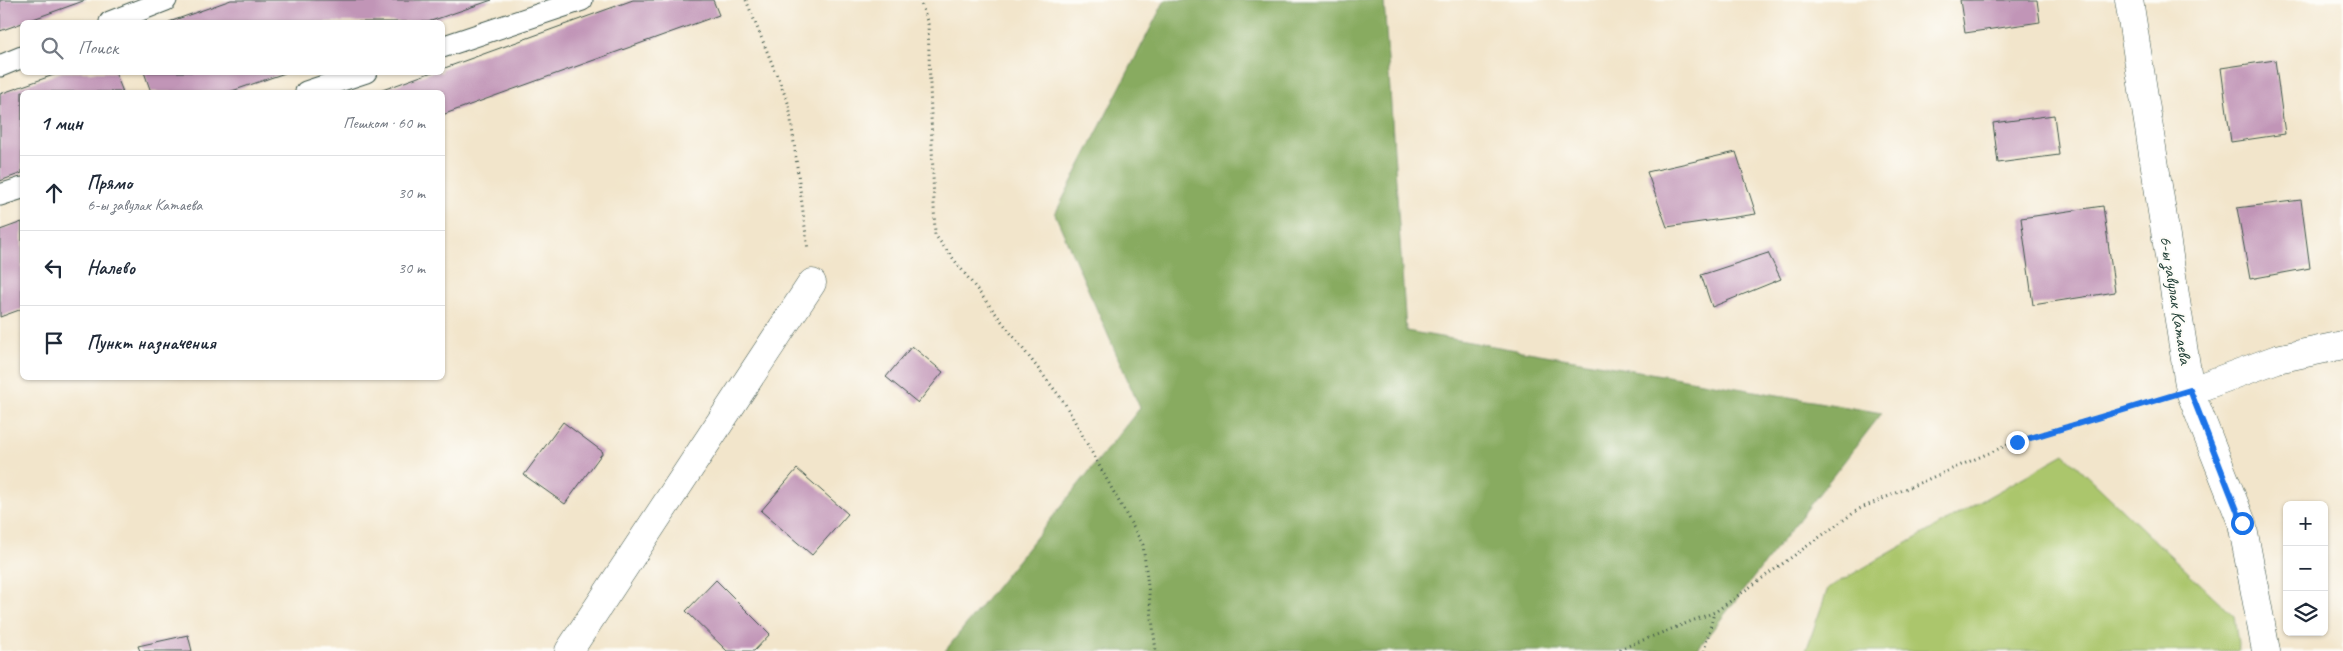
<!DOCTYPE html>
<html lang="ru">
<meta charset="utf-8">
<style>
body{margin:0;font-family:Caveat,sans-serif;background:#f2f2f3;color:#1f2937}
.controls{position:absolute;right:15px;bottom:15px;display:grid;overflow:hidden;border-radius:8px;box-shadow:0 1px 4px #0004}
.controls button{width:45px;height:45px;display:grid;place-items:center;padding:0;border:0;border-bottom:1px solid #e0e1e3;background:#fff;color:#1f2937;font:25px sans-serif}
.stop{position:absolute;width:15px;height:15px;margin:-11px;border:4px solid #1a73e8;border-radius:50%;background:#fff}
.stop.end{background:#1a73e8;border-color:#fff;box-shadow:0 1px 5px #0008}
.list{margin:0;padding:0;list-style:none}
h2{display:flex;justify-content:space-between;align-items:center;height:65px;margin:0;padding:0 20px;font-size:21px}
h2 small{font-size:16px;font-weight:400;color:#747a83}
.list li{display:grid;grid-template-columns:32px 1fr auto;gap:15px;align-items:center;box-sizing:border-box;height:75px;padding:0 20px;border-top:1px solid #e0e1e3}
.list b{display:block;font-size:19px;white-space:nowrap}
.list p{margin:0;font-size:16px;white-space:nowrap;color:#747a83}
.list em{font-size:16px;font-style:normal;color:#747a83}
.icon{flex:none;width:28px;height:28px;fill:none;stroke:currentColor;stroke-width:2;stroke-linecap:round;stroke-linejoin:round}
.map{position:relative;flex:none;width:2343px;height:651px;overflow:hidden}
.search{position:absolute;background:#fff;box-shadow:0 1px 4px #0004;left:20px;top:20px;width:425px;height:55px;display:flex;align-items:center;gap:12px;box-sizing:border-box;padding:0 18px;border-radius:8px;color:#747a83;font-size:19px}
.panel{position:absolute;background:#fff;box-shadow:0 1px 4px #0004;left:20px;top:90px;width:425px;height:290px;border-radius:8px}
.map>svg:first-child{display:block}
.green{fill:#abc66c;stroke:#658250}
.forest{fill:#88ab60;stroke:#54744a}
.building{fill:#c195b7}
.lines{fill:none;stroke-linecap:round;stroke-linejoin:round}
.lane-casing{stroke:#3f564b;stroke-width:23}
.street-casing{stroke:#3f564b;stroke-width:29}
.path{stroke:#3f564b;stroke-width:3;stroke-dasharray:1 4;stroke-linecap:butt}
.lane{stroke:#fff;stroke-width:21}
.street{stroke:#fff;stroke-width:28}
.route{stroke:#1a73e8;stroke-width:6}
.labels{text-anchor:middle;stroke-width:4;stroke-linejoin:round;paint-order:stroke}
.street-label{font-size:18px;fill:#1f3d34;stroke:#fdfcf7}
</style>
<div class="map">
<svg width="2343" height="651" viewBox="0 0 2343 651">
<rect width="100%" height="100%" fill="#fdfcf7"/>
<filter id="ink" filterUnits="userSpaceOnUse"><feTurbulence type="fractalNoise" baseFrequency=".02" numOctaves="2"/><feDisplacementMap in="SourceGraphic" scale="10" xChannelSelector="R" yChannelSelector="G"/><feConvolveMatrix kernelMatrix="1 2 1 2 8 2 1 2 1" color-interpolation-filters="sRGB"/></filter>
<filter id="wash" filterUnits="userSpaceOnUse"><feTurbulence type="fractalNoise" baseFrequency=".0096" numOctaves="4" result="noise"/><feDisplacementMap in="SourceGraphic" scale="20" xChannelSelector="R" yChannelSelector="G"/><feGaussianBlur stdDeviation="1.12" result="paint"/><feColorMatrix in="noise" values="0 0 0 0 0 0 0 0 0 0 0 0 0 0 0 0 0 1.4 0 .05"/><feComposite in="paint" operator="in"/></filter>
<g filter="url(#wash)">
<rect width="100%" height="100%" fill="#f2e5cb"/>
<path class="green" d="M2064,454L2234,616L2239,651H1806L1828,588Z"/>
<path class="forest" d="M1165,0H1384L1406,331L1882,413L1696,651H945L1140,408L1055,214Z"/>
<g id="blocks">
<path class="building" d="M0,0H86L0,31Z
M231,0H492L428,22H169Z
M633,0H713L719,15L442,115V92H377L432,72H442V69Z
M1960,0H2037L2040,22L1965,33Z
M2275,60L2285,134L2231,142L2221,68Z
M62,72H115L123,92H22V173L0,181V94Z
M144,72H285V73L229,92H151Z
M2054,115L2059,155L1998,163L1993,123Z
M1736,152L1756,214L1667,227L1647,172Z
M2301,200L2310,268L2250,279L2237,208Z
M2103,206L2115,292L2033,305L2021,218Z
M22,222V309L0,317V230Z
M1768,253L1781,279L1712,307L1701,275Z
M912,346L943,372L918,403L886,377Z
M563,422L603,452L565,504L524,475Z
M797,469L848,514L812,555L761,511Z
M716,580L770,634L754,651H727L686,611Z
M188,635L192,651H140L138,646Z"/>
</g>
</g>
<g filter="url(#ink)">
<use href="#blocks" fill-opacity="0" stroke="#3f564b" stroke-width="1"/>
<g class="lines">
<g class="lane-casing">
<path id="lane" d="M110,22L166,0
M442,47L582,0
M0,66L22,57
M306,92L366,72
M0,195L22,188"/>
</g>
<g class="street-casing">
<path id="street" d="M2129,0L2190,391L2242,523L2266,651
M2190,391L2277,359L2343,345
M569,651L812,283"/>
</g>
<path class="path" d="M746,0L789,105L808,250
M920,0L928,24L935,235L1064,402L1143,545L1156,651
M1615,651L1715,612L1859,509L2017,441L2157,400
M1704,651L1714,613"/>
<use href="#lane" class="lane"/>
<use href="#street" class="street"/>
</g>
</g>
<g class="lines" filter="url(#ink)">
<path class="route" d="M2017,442L2190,390L2242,523"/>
</g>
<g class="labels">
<g class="street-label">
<text transform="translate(2176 300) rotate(81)" y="6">6-ы завулак Катаева</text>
</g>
</g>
</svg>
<div class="controls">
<button>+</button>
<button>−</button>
<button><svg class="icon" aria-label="layers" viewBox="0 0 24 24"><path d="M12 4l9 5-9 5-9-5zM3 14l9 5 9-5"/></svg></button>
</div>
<div class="stop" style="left:2242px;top:523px"></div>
<div class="stop end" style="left:2017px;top:442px"></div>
<div class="search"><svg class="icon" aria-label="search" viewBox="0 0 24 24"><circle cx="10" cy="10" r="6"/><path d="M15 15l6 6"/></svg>Поиск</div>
<section class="panel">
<h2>1 мин<small>Пешком · 60 m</small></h2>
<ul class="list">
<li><svg class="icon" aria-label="ahead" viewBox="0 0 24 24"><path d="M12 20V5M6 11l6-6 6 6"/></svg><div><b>Прямо</b><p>6-ы завулак Катаева</p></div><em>30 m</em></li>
<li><svg class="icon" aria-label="left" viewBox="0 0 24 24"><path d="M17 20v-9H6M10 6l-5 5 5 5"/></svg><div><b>Налево</b></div><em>30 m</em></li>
<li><svg class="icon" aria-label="arrive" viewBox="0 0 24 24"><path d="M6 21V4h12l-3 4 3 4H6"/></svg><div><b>Пункт назначения</b></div></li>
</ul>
</section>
</div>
